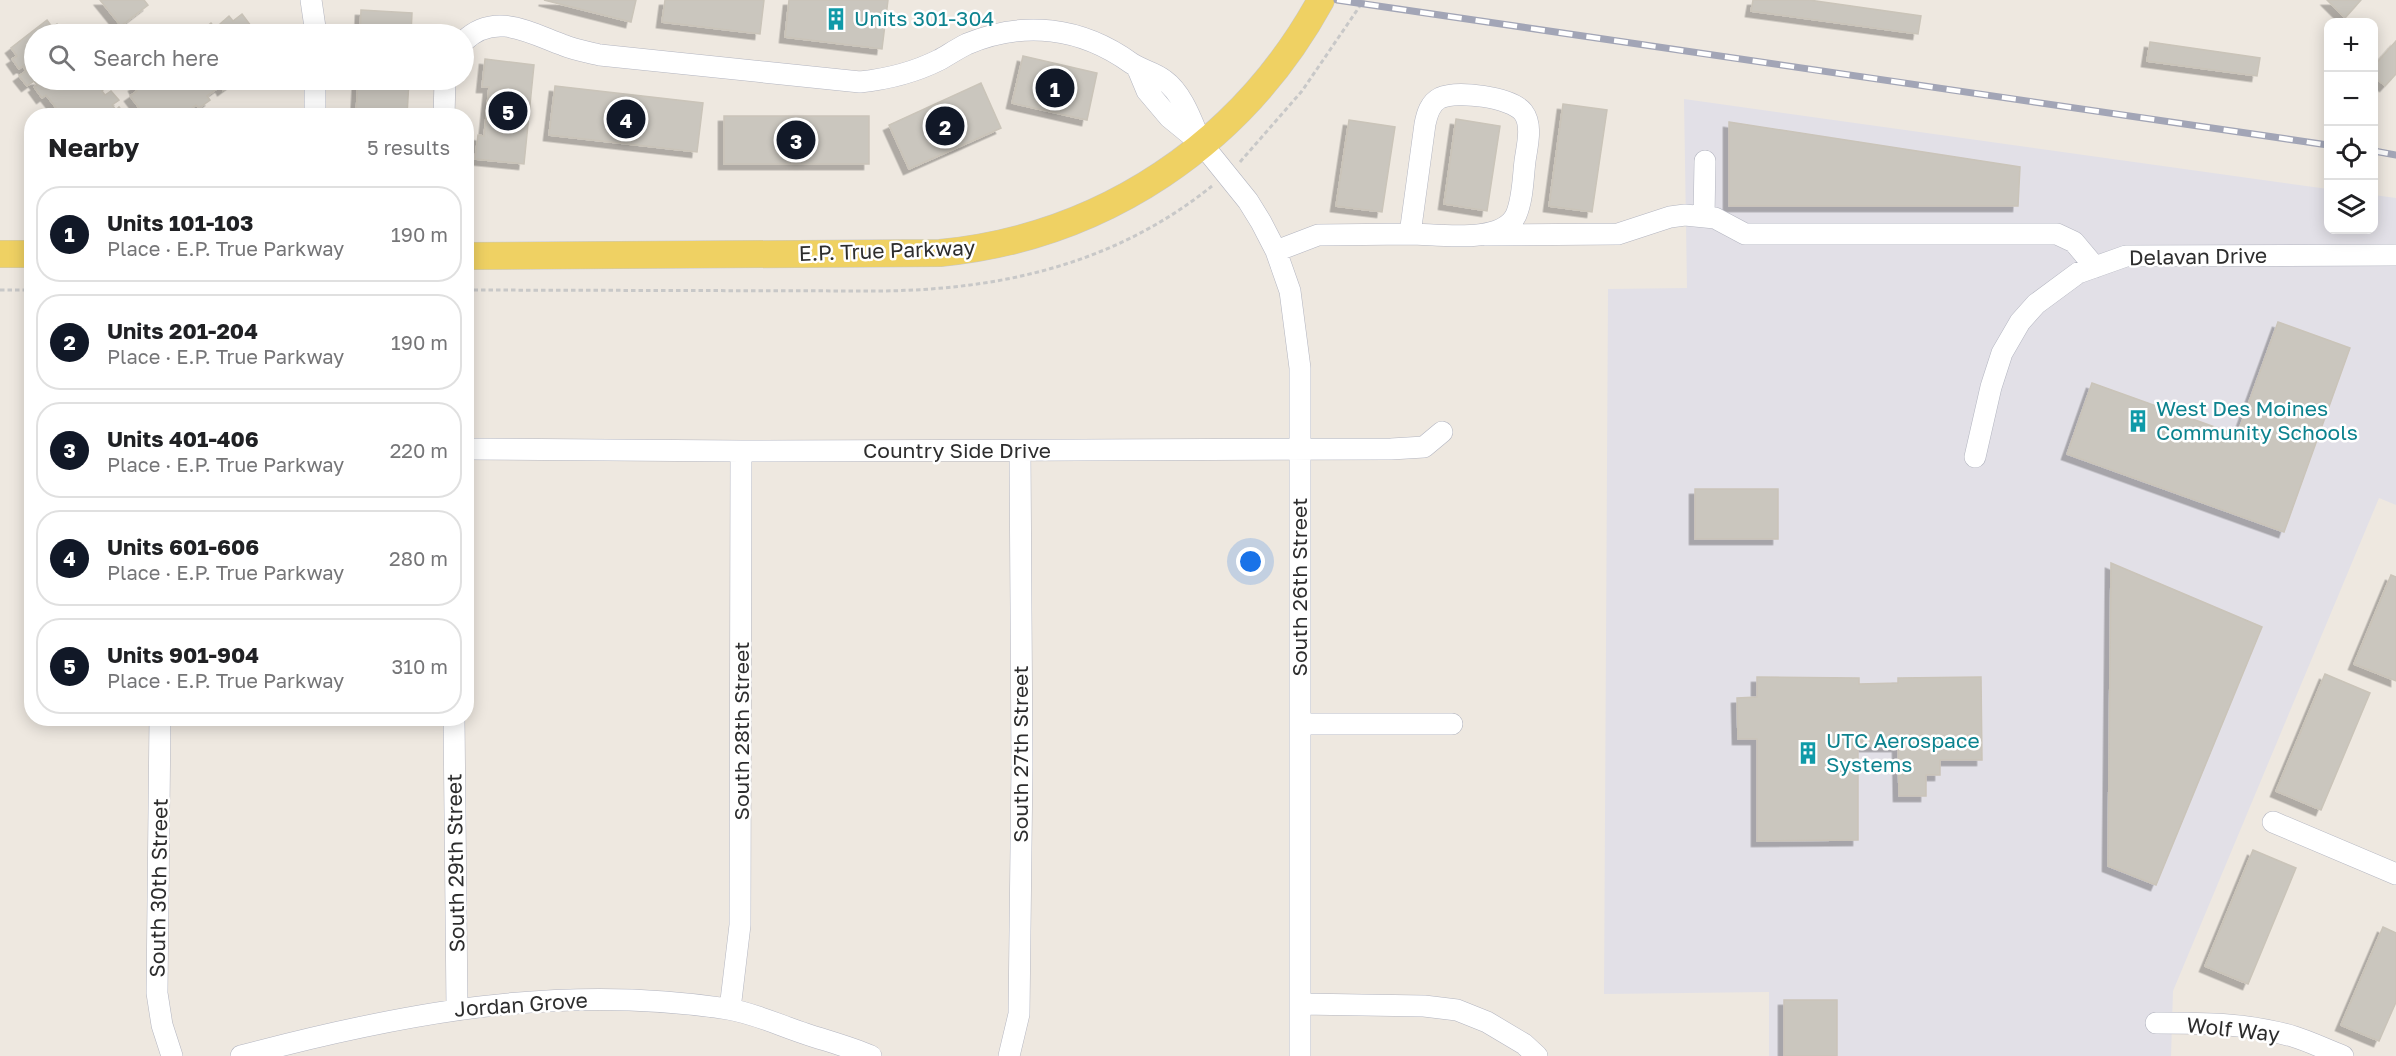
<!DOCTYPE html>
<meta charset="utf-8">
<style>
body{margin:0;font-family:"Golos Text",sans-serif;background:#f6f6f6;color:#202124}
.controls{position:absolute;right:18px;top:18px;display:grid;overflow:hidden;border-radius:12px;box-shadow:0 3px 15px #0003}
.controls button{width:54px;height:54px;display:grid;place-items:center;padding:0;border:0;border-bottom:2px solid #e0e0e0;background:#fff;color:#202124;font:30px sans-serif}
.you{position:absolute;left:1251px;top:562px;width:21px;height:21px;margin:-15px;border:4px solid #fff;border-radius:50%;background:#1a73e8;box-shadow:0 0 0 9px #1a73e833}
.badge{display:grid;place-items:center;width:39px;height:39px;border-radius:50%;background:#111827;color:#fff;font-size:20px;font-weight:700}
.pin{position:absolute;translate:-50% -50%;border:3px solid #fff;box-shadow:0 2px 6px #0006}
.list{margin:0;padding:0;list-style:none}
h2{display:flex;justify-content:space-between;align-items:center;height:78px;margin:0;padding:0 24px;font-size:26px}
h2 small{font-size:20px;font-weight:400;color:#757577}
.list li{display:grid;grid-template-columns:39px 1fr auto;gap:18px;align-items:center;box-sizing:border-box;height:96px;margin:0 12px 12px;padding:0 12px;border:2px solid #e0e0e0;border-radius:24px}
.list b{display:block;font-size:22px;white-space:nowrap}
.list p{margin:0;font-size:20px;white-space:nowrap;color:#757577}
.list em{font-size:20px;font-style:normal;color:#757577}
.icon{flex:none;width:33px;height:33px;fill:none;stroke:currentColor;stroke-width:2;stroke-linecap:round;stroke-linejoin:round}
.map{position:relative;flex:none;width:2396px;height:1056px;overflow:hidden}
.search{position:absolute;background:#fff;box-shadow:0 3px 15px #0003;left:24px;top:24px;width:450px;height:66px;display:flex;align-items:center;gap:15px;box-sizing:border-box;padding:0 21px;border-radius:33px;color:#757577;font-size:22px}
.panel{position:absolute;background:#fff;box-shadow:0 3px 15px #0003;left:24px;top:108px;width:450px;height:618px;border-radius:24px}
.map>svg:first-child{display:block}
.industrial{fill:#e2e0e7}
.building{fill:#cac6be;stroke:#cac4b9;stroke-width:1.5;filter:url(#shadow)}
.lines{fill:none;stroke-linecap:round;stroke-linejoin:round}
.minor-casing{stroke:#b3b5c0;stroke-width:22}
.major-casing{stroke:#c8c8c8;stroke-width:28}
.path{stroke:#c8c8c8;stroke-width:3;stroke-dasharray:4.5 3;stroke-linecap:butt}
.minor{stroke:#fff;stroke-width:21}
.major{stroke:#efd163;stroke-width:27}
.rail-casing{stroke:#a2a5b6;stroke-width:7}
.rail{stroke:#fff;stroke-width:4.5;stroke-dasharray:14;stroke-linecap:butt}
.labels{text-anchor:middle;stroke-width:5;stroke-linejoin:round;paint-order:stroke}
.culture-label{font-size:21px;fill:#0d838f;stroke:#fff;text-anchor:start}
.street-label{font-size:21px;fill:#2d2d2d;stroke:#fff}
</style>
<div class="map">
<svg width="2396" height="1056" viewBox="0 0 2396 1056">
<defs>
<filter id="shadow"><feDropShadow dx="-5.5" dy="5.5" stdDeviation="0" flood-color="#0004"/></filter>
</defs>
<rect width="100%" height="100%" fill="#eee8e0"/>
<path class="industrial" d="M1684,99L2328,189V230H2374V195L2396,198V505L2379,498L2173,991L2171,1056H1769V992L1604,994L1608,289L1687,288Z"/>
<path class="building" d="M100,0H144L148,5L121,26Z
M544,0H636L631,22Z
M665,0H764L760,34L662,22Z
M789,0H888L882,49L785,37Z
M1753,0H1809L1921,16L1918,34L1751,11Z
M2327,0H2361L2345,18Z
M361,10L412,13L411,34H360Z
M242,14L257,34H204L201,31L211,23L218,32L223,28L220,24L229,16L233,21Z
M47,20L52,27L57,24L65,34H34V80H99L105,88L102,91L105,95L111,91L119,100L112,105L116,110L119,107L126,116H56L53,111L57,109L46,95L42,98L34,87L37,85L34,81L27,86L19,76L26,71L23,66L19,69L12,59L17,56L11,48Z
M2396,41V74L2385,86L2374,76V66Z
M2150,42L2260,58L2257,76L2147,61Z
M1023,56L1097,73L1087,120L1012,103Z
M485,59L534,65L524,164L475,159L478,135L484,136L489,87H482Z
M143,80L150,82L232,80L234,82L223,90L221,86L207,96L210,100L199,108L196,105L192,108L195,116H145L130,96L137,91L134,86Z
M358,80H409L407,116H356Z
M981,83L1001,128L909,169L889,125Z
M555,86L703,103L697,152L549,135Z
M1563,104L1607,110L1592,212L1549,206Z
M724,116H869V164H724Z
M1456,119L1500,126L1487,211L1444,204Z
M1349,120L1395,127L1382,212L1336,206Z
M1729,122L2020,167L2018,206H1729Z
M2278,322L2350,348L2284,532L2067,454L2092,383L2237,435Z
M1695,489H1778V539H1695Z
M2111,563L2262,627L2156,885L2108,866Z
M2391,575L2396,577V681L2354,664Z
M2325,674L2370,693L2321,810L2276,791Z
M1757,677L1859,678V684L1898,683V678L1981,677L1982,760H1940V775H1926V796H1899L1898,746H1858V840L1757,841V739H1738L1737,698L1757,697Z
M2253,850L2296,868L2248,984L2205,966Z
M2383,927L2396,933V1002L2379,1041L2341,1025Z
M1784,1000H1837V1056H1784Z"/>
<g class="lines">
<g class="minor-casing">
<path id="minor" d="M311,0L316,34
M464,41C495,11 530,33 563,45C575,50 588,52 600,55L860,82C888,79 913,73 939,60C948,55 957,49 967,44C1024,20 1081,27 1131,63C1141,70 1154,72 1164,80C1182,93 1191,119 1199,138
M1137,67L1147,91L1169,117L1202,144L1248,201L1261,222L1276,251L1290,291L1300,368V1056
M315,116V80
M444,116L445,80
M1704,216L1705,161
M1485,235L1618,234L1670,217L1685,215L1715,218L1745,234H2057L2074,242L2095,267
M1276,251L1318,235L1410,234L1425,124C1427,114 1430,103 1440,98C1457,90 1511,97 1523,112C1533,125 1527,146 1525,161C1523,177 1523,199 1516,215C1502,245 1438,234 1410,234
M466,449L741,451L1391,449L1424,447L1442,432
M1975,457L1991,387L2002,353L2020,322L2036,304L2078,273L2126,256L2396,255
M160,718L157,993L162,1025L172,1056
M454,718L457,1008
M1301,724H1452
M2273,822L2396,874
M1301,1004L1424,1006L1457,1010L1487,1022L1524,1044L1537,1056
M730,1009L740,925L741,451
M2156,1023C2203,1023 2249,1023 2295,1037C2311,1042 2327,1050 2343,1056
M241,1056C403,1013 560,983 728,1009C754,1013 781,1026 806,1034C827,1041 850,1047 871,1056
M1009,1056L1019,1014L1022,765L1020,451"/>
</g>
<g class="major-casing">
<path id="major" d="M0,254H32
M466,256L940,253C1103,237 1242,144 1321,0"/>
</g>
<path class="path" d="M1240,162L1302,91L1364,0
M0,290H32
M466,290L879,291C1001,290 1115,264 1212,186"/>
<use href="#minor" class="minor"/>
<use href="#major" class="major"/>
<g class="rail-casing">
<path id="rail" d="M1337,0L2328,145
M2374,151L2396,155"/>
</g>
<use href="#rail" class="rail"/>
</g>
<defs>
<g id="building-bare" transform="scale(1.8)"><path d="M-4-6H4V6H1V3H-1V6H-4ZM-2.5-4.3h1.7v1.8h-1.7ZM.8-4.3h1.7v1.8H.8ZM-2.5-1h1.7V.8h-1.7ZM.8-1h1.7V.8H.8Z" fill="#0f9aa8" stroke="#fff" stroke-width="2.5" paint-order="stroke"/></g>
</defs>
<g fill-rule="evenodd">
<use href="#building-bare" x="836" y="19"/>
<use href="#building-bare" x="2138" y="421"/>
<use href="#building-bare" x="1808" y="753"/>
</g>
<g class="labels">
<g class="culture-label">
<text x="854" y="26">Units 301-304</text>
<text x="2156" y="416">West Des Moines<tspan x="2156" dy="24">Community Schools</tspan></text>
<text x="1826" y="748">UTC Aerospace<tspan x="1826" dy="24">Systems</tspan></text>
</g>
<g class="street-label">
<text transform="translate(887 251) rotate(-2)" y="7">E.P. True Parkway</text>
<text transform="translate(2198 257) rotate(-1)" y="7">Delavan Drive</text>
<text x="957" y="458">Country Side Drive</text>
<text transform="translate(1300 587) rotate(-90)" y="7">South 26th Street</text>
<text transform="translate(742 731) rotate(-90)" y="7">South 28th Street</text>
<text transform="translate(1021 754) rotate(-90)" y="7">South 27th Street</text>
<text transform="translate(456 863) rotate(-91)" y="7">South 29th Street</text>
<text transform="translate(159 888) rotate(-89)" y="7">South 30th Street</text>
<text transform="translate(521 1005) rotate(-4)" y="7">Jordan Grove</text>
<text transform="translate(2233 1030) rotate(6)" y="7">Wolf Way</text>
</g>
</g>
</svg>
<div class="controls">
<button>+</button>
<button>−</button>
<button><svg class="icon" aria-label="locate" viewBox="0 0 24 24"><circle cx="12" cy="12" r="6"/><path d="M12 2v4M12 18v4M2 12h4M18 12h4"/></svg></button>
<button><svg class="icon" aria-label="layers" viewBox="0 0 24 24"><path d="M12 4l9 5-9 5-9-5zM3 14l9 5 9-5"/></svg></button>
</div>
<div class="you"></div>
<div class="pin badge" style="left:1055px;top:88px">1</div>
<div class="pin badge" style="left:945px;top:126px">2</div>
<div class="pin badge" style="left:796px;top:140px">3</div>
<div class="pin badge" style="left:626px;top:119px">4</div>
<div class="pin badge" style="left:508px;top:111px">5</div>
<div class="search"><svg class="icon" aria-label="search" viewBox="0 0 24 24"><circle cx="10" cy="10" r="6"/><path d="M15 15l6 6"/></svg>Search here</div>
<section class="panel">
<h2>Nearby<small>5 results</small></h2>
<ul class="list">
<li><span class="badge">1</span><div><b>Units 101-103</b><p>Place · E.P. True Parkway</p></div><em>190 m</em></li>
<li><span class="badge">2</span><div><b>Units 201-204</b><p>Place · E.P. True Parkway</p></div><em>190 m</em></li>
<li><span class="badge">3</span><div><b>Units 401-406</b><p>Place · E.P. True Parkway</p></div><em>220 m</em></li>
<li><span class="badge">4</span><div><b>Units 601-606</b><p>Place · E.P. True Parkway</p></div><em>280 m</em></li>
<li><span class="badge">5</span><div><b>Units 901-904</b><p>Place · E.P. True Parkway</p></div><em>310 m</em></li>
</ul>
</section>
</div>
